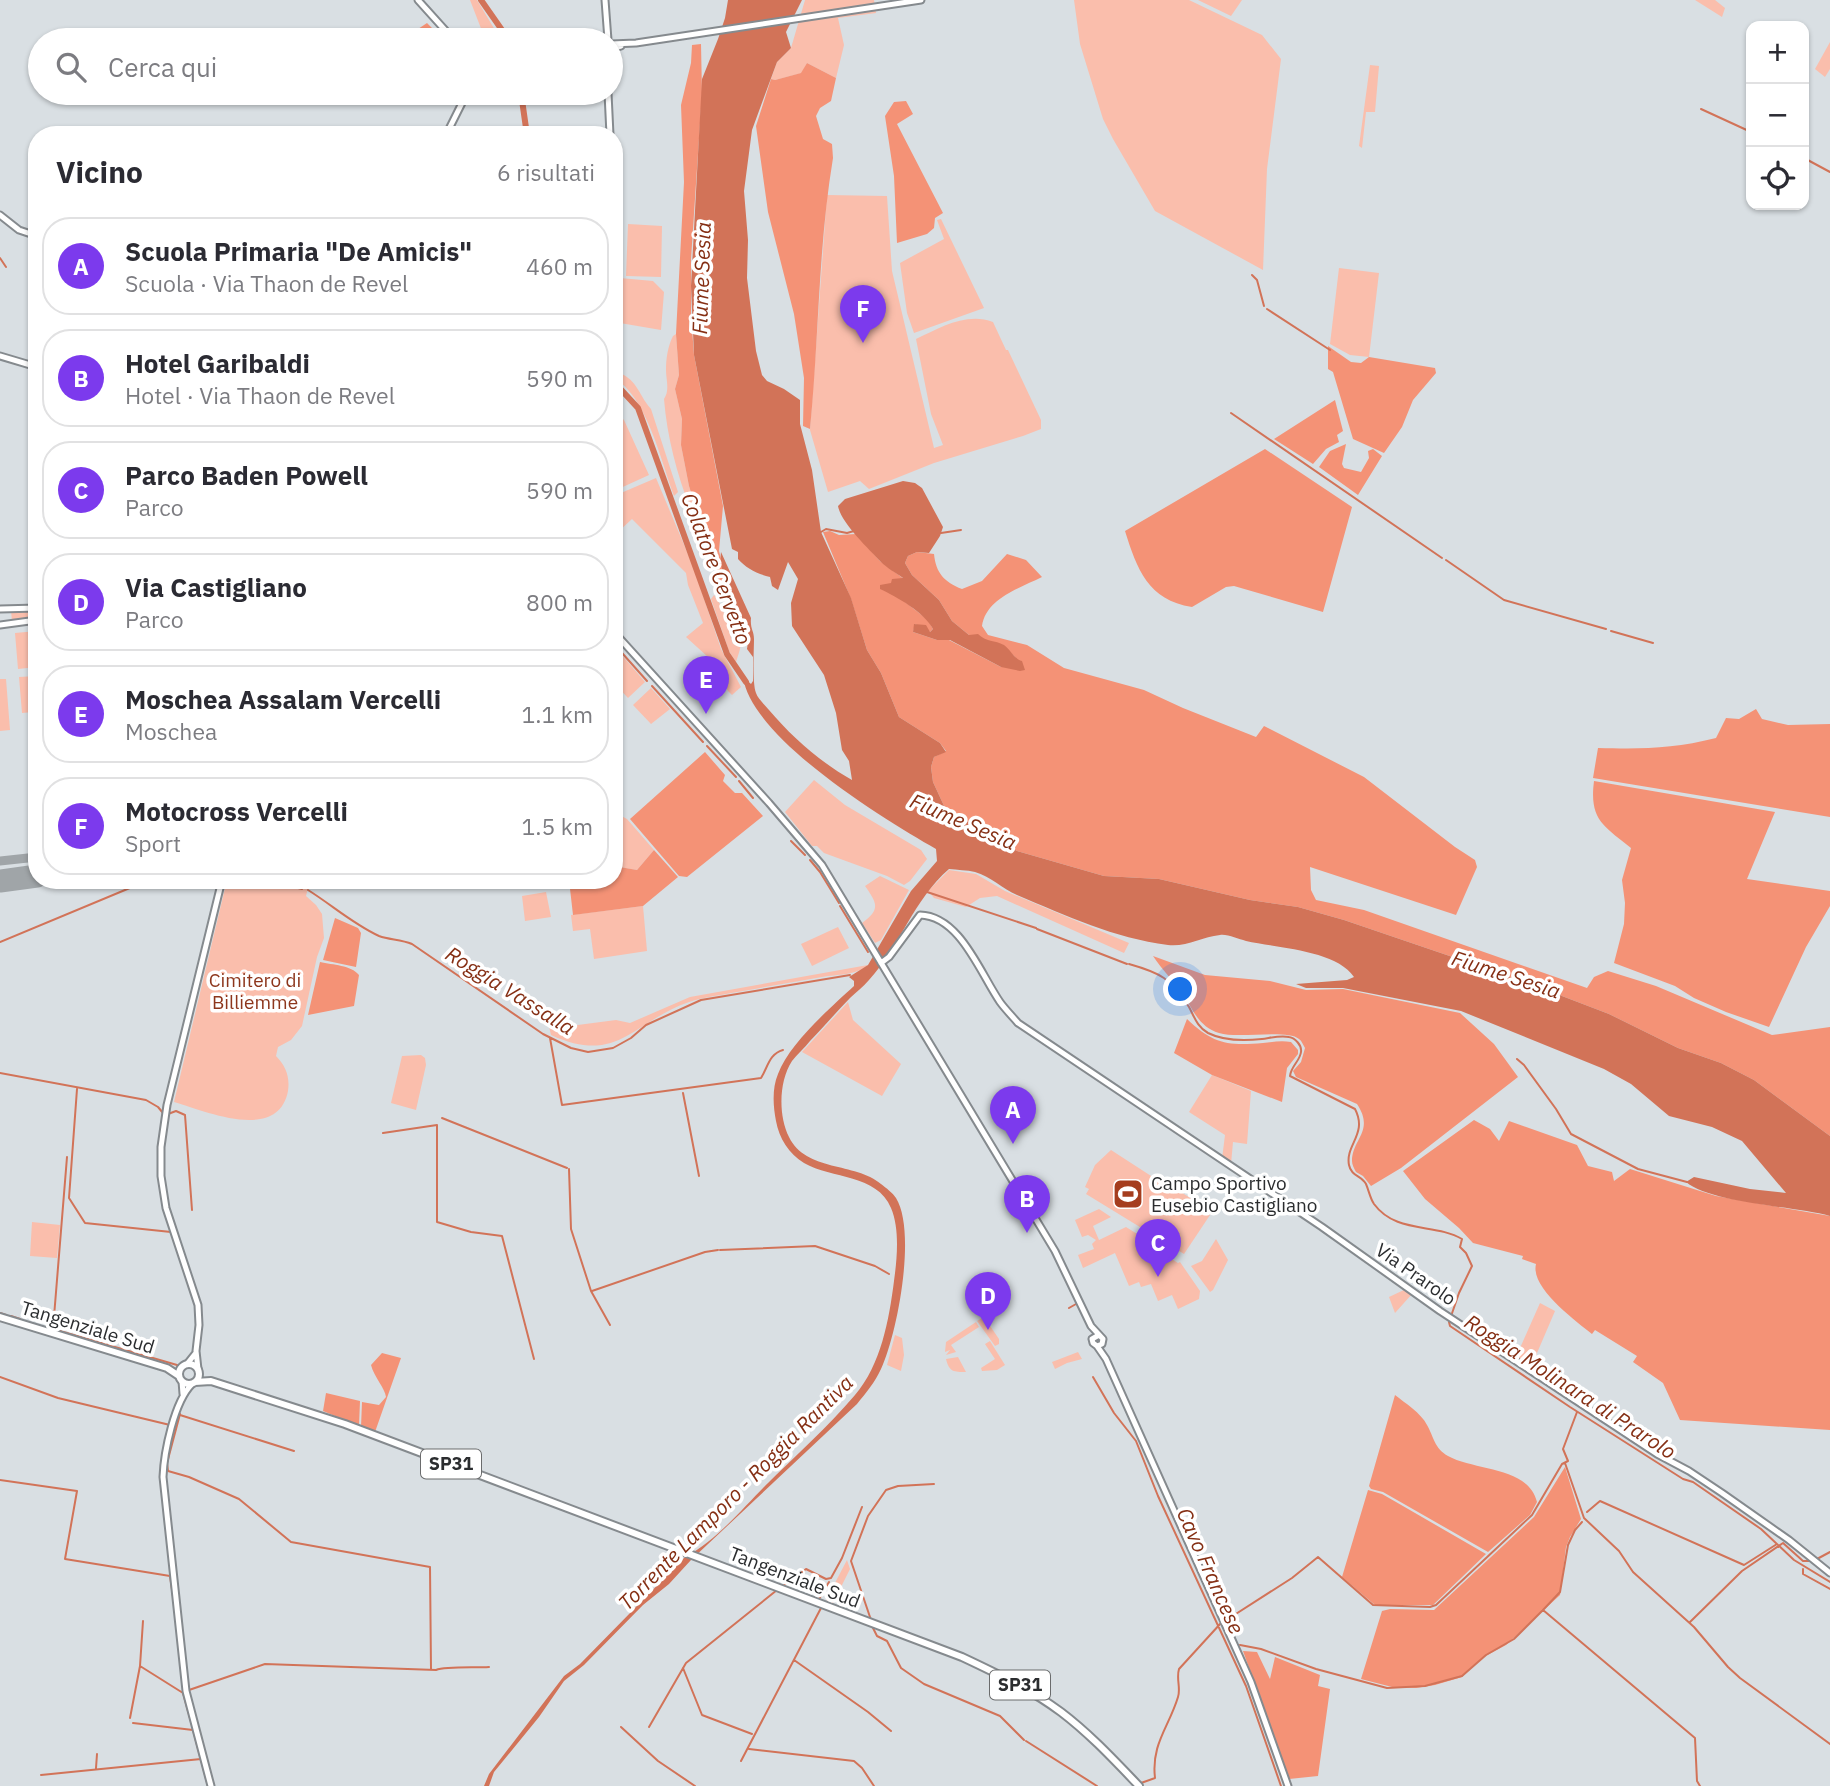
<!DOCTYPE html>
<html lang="it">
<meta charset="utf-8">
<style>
body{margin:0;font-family:"IBM Plex Sans",sans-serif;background:#f7f7f7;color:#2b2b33}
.controls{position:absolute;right:21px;top:21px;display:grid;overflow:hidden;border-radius:14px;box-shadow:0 2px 5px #0004}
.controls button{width:63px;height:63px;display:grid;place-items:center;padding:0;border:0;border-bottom:2px solid #e1e1e2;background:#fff;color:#2b2b33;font:35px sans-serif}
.you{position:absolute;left:1181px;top:990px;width:24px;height:24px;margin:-18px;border:5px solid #fff;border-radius:50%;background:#1a73e8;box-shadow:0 0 0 10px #1a73e833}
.badge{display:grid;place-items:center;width:46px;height:46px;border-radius:50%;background:#7c3aed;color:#fff;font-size:23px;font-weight:700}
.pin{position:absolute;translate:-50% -58px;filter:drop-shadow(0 2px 4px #0008)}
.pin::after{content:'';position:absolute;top:37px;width:24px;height:21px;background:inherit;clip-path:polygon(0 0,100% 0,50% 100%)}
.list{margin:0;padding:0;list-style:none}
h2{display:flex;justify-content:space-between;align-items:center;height:91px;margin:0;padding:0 28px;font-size:30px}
h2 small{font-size:23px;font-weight:400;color:#7c7c81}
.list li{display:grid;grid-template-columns:46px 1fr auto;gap:21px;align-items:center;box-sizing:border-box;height:98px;margin:0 14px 14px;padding:0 14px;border:2px solid #e1e1e2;border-radius:28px}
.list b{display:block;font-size:26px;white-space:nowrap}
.list p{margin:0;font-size:23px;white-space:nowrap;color:#7c7c81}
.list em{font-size:23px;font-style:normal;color:#7c7c81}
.icon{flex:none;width:38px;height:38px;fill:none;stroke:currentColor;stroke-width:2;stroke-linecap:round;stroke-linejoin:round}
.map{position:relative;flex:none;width:1830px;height:1786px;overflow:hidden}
.search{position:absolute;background:#fff;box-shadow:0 2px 5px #0004;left:28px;top:28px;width:595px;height:77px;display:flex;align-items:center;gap:18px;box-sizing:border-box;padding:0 24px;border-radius:38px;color:#7c7c81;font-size:26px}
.panel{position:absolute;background:#fff;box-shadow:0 2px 5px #0004;left:28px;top:126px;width:595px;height:763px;border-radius:28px}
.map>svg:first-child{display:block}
.green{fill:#fabeac}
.forest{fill:#f49276}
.water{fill:#d27358}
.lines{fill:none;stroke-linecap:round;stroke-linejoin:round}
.stream{stroke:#d27358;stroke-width:2}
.river{stroke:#d27358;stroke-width:6}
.taxiway{stroke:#a0a5a8;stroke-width:9}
.runway{stroke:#a0a5a8;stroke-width:23}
.secondary-casing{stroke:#858a8e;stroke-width:9}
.primary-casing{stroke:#858a8e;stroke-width:10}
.secondary{stroke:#fff;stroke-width:5}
.primary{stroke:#fff;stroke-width:6}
.labels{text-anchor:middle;stroke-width:7;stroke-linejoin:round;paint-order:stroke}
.shield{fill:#fff;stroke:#6b6c6d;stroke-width:2}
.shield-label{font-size:18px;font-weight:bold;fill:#2b2d2f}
.park-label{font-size:19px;fill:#8d361c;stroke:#fff}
.poi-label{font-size:19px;fill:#2b2d2f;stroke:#fff;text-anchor:start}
.street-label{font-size:19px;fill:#2b2d2f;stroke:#fff}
.water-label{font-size:21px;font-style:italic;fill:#852f14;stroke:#fff}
</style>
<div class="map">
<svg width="1830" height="1786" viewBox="0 0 1830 1786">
<rect width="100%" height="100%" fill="#d9dfe3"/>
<path class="green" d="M470,0H477L495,30L482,31Z
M805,0H874L876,13L838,18L844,45L836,78L807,63L802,73L775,80L771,79L777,62L791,48Z
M1074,0H1189L1262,35L1281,59L1267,169L1263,270L1155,211L1113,139L1103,119L1080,44Z
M1198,0H1242L1231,16Z
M1695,0H1715L1725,8L1722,17Z
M1830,42V69L1825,77L1815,69Z
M1370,65L1379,66L1375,112H1366L1362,148L1359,146Z
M168,126L191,127L190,135H168Z
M827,195L887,196L892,271L934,448L943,445L931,414L916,339C940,328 966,312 993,322L1006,350H1008L1041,420V429L1023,436L934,463L869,489L860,481L828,492L810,430Z
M941,219L984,308L914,333L907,313L900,263L944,239L937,220Z
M628,224L662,226L661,277L626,276Z
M1339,268L1379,273L1369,357L1350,355L1330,344Z
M620,278L653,281L664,292L661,330L614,322V300Z
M676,334L679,375L675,389L682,419L681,445L689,486L707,547C685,501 668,450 664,399C670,390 666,380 666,370C666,358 668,346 673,336Z
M614,371C638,378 637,393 651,409L678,492L674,496C661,461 647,397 614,378Z
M614,415H618L624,420L649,475L614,491Z
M656,478L693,566L721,649L741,687L732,695L728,691L708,657L686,637L703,623L688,585L686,573L632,519L618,532L614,528V496Z
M714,595L722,607L733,644L738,642L726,603L732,602C743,626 745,637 736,662L729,651L711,599Z
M11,610H34L37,611V617L12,622Z
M37,631V667L18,669L15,633Z
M614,646L645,682L628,698L614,683Z
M37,676V724L35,725L33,712L22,713L19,677Z
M0,679H6L10,730L0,731Z
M651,688L670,709L651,724L633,705Z
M814,780L845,805L921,850L927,859L910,881L904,885L887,876L824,853L817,846H812L785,812Z
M614,812L627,819L654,850L637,870L614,866Z
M949,870L976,874L1005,891L1129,943L1124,953L997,896L980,898L966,907L934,898L928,891Z
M880,876L909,890L881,940L875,943L862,923C881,909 877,903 865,886Z
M227,880H310L306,896L316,905L322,914L324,938L317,957L302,1026L291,1040L278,1047L276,1056C286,1066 290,1077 288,1091C278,1143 205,1111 174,1102Z
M546,892L551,917L525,921L522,896Z
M643,906L647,951L594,959L590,929L573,931L571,915Z
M838,927L849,948L812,966L801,944Z
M868,965C855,976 838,974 822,977C794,982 765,987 737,992C721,995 704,997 689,1002C633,1021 619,1066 551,1035L547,1018L554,1023L570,1026L616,1020L630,1023L690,997Z
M848,1002L853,1020L901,1064L882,1096L802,1052Z
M421,1055L425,1058L426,1065L416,1110L391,1103L402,1056Z
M1212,1075L1251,1091L1247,1144L1233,1142L1231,1164L1222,1159L1225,1135L1189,1112Z
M1111,1150L1165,1185L1168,1181L1171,1183L1170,1185L1212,1212L1184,1254L1086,1194L1089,1189L1085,1187L1095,1165Z
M1099,1209L1111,1217L1093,1226L1099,1240L1126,1227L1142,1237L1143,1241L1178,1263L1180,1262L1200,1291L1199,1299L1178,1309L1172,1295L1158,1301L1151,1284L1141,1287L1139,1282L1129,1286L1115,1253L1083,1268L1078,1255L1094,1249L1092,1244L1096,1240L1088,1235L1082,1237L1075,1220Z
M32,1222L60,1225L57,1258L30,1256Z
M1216,1239L1228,1260L1213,1290L1210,1292L1191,1266L1202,1261Z
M1406,1289L1412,1294L1395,1313L1389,1297Z
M1540,1303L1555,1311L1531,1367L1516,1357Z
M984,1317L999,1339V1344L995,1346L977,1321Z
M976,1322L979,1327L951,1345L956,1352L946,1355L950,1350L945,1352L946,1342Z
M895,1335L902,1338L904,1355L901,1371L887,1365Z
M990,1341L1005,1365L997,1370L982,1371L981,1368L995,1359L985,1344Z
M1078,1352L1082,1359L1067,1363L1055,1369L1052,1362Z
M958,1357L966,1372C954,1372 949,1372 946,1359Z
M847,1560L850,1569L833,1603L826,1600Z"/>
<path class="forest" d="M427,23L439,35L437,40H399L395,35L405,33L409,37L415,36V31Z
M701,44L702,93L691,259V315L694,355L723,506L719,551L732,602L726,603L689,486L681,445L682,419L675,389L679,375L676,334L684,182L681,105L691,63L692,45Z
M807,63L836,78L831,101L820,108L816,116L823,139L832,144L833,158C818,248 819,339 810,429L803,426L804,378L794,314L768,212L756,126L771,79L775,80L801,73Z
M906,101L913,114L897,124L943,213L935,218L934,228L927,234L897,243L894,176L885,116L894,102Z
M1328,346L1351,362L1361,363L1369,357L1435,368L1436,373L1413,400L1402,427L1384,453L1353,439L1333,372L1328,369Z
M1335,400L1343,431L1337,435L1339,442L1326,449L1313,464L1274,439Z
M1346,444L1342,464L1344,468L1361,472L1369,458L1368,451L1373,449L1382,456L1358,495L1319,467L1330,451Z
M1265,449L1352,507L1323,612L1234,586L1226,587L1192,607C1148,600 1137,569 1125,531Z
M830,531L839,535L856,534L880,561L904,579L900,598L928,620L933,629L930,632L915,624L913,632L937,640H949L1001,667L1017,659L1003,645L969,635L952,621L939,600L912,575L905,563L908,556L917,552L934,554C936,573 944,582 962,589L982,581L1007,554L1026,560L1042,577C1020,588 986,598 982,626L988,635L1027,645L1064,668L1144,690L1183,708L1256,737L1264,726L1266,727L1364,777L1455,847L1475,860L1477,867L1456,915L1310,867L1311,890L1316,900L1364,910L1587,988L1594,977L1608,971L1656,986L1772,1035L1830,1027V1136L1754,1080L1721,1063L1678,1048L1609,1014L1523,981L1344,920L1298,907L1250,900L1159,879L1104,876L1017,851L945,808L933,782L931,767L934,757L946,751L940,743L899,717L881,673L867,650L851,599L823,532Z
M1756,709L1762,719L1788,725L1830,724V817L1593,778L1598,748C1642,749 1673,749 1716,738L1726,718L1739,719Z
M705,752L725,775L723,781L735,793H742L763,816L687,877L679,876L630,819Z
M1594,781L1775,812L1747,879L1830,891V906L1806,947L1769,1027L1726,1012L1694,998L1675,986L1614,963L1624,924L1625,903L1622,880L1631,848C1604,826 1589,820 1594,781Z
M654,850L678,877L643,906L573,915L569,880H614V866L637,870Z
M335,918L358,928L361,933L356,967L323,960Z
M1153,956L1205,975L1270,981L1306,990L1343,989L1460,1013L1494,1044L1518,1077L1401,1168L1371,1186L1363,1176L1356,1172C1354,1168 1352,1165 1352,1161C1352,1139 1375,1131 1357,1104L1296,1077L1293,1071L1301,1062L1305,1048C1303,1045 1302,1041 1299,1039C1287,1029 1238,1039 1219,1033C1199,1027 1193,1010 1183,994C1174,981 1162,970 1153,956Z
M320,962C333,965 351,965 359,975L354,1006L308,1015Z
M1187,1019C1213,1044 1228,1046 1263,1043C1273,1042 1281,1040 1291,1042L1298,1050V1054L1287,1068L1282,1102L1212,1075L1174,1053Z
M1474,1120L1490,1129L1499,1141L1509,1121L1577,1145L1588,1166L1612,1172L1614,1181L1630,1169L1716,1196L1830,1216V1430L1680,1420L1663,1383L1633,1362L1637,1356L1595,1330L1592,1334C1576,1321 1530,1288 1536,1264L1522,1259L1523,1256L1473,1243L1459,1228L1425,1199L1403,1171Z
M382,1353L401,1358L375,1432L361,1427L362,1402L379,1405L386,1397C385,1388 374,1377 371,1365Z
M326,1393L360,1401L359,1426L323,1411Z
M1395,1395C1405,1403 1421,1413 1427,1425C1434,1437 1434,1448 1448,1456C1475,1471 1528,1466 1537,1502L1530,1515L1488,1552L1383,1492L1371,1489L1369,1486Z
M1565,1467L1581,1519L1570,1537L1566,1547L1560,1595L1506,1645L1482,1658L1462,1677L1435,1685L1416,1688L1392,1687L1361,1679L1382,1611L1390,1609L1434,1610L1534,1517Z
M1368,1490L1382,1494L1396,1502L1486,1554L1433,1605H1375L1342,1577Z
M1243,1651L1257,1652L1270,1679L1275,1657L1320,1675L1318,1686L1330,1689L1318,1776L1289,1779Z"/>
<path class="water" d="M728,0H802L786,32L791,48L777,62L752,130L744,191L748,240L747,278L756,351L762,375L767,381L784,389L800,400V424L812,470L821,532L851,598L867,650L881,673L899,717L940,743L946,752L934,757L931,767L933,782L945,808L1017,851L1104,876L1159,879L1250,900L1298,907L1344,920L1523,981L1609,1014L1678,1048L1721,1063L1754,1080L1830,1136V1216C1793,1206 1711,1203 1686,1182L1694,1177L1750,1189L1786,1193L1742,1141L1712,1127L1669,1116L1631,1084L1604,1069L1461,1011L1343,988H1306L1296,984L1347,980L1354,977C1336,950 1276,948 1246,941C1238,939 1228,934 1220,935C1202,937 1187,947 1168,945C1114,938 1067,916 1017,895C1003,889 990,876 975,872C967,870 957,870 949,869C914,899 900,946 869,980C863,987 856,992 850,998C836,1012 824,1027 810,1041C805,1048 797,1054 792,1061C779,1081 778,1115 789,1137C806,1172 855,1162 881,1184C886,1188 893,1193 896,1198C917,1232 897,1335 881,1369C875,1382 866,1393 857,1404L691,1560L669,1584L643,1605L584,1665L564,1681L539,1717L494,1772L489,1786H484L489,1774L564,1676L580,1664L686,1556C715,1542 743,1508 765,1486C795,1456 828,1427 855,1395C881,1365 889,1320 894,1281C897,1259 900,1229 891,1208C877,1174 832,1179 804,1163C789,1154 779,1138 776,1121C773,1106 772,1088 778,1074C789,1044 830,1008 854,986V981L849,977L868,965L911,891L937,861L936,849C884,819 752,739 743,677L751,684L753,681V657L747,649C752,626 717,582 721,552L751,618C750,629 754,631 754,639C754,651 752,682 756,693C758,699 765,705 769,710C792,737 820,762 852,780L849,761L842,750L836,713L824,675L792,626L791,603L798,579L788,562L778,590L772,586L770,577C757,574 746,568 738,559V552L732,549L694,355L691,286L702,79L718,39L725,18Z
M903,481L915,483L922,488L943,527L940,536L929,553L917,552L908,556L905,563L912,575L939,600L952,621L969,635L978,634C986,642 995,640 1004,645C1011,650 1013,658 1022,661L1025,670L1020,671L1001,667L950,640H937L913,632L914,624L926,625L930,632L933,629C924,612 897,597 880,589V585L891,583L892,579L903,578C896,573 887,568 881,562C869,549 841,523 838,506L845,499Z"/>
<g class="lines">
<path class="stream" d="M1701,109L1751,132
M1804,158L1830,172
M0,258L6,267
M1252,275L1257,280L1264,306
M1267,309L1330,350
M1231,413L1442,558
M821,532L826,529L847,533L854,531
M941,533L961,530
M1446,560L1504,600L1606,629
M1611,631L1653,643
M614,644L647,681
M652,686L703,742
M707,746L736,777
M739,781L753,798
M791,841L805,855
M810,860L820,872L839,903
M266,880L302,889
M308,890C332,905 353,924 379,936C390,940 401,939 412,944L543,1034L571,1048L588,1052L613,1048L631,1038L646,1025L701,1000L850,975
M924,891L1036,928
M840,906L868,952
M1037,929L1127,964
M0,942L149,880
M1129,964C1161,973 1170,978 1189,1007C1194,1016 1197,1027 1208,1033C1224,1041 1244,1041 1262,1039C1270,1038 1280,1035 1289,1037C1295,1038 1302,1045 1301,1052C1300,1061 1291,1066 1290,1076L1355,1109C1368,1134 1345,1145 1349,1165C1351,1176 1362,1176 1366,1184C1369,1191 1370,1198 1374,1204C1396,1234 1435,1223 1462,1239L1460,1247L1466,1253L1472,1266L1459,1293L1449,1322L1450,1326L1570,1407L1683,1479L1693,1482L1761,1529L1794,1560L1830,1582
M550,1038L562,1105L761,1078C768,1067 769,1054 783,1050
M1517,1059L1524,1065L1556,1109L1571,1134L1638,1169L1687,1182
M0,1073L146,1100L158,1107L163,1113
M77,1089L69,1198L85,1223L171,1232
M683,1093L699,1176
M168,1114L176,1111L185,1115L192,1210
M442,1118L567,1168
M383,1133L437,1125V1222L471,1232L502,1236L534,1359
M67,1157L53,1329L177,1365
M569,1169L571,1229L591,1291L610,1325
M720,1250L815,1246L875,1266L889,1274
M592,1291L705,1252L718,1250
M1069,1308L1076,1304
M0,1313L6,1315
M11,1316L20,1319
M0,1377L58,1398L170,1425
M1093,1377L1114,1413L1136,1441L1158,1496L1246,1686L1281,1786
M180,1414L167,1463L168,1471L189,1477L239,1499L291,1542L430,1567L431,1670
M180,1415L294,1451
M1565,1463L1584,1518L1619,1551L1633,1572L1694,1627L1728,1667L1740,1678L1830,1744
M0,1480L77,1491L65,1559L170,1576L173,1596
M1587,1512L1600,1501L1744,1565L1777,1544
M1817,1559L1830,1552
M1803,1569V1574L1830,1589
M783,1586L806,1569L826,1579L831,1578L842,1558L862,1507
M819,1599L829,1582
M1543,1610L1560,1592L1568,1545L1575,1530L1582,1522
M1228,1619L1292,1578L1318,1557L1373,1605L1430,1607L1436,1605L1532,1515L1562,1464L1568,1461L1563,1449L1577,1412
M871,1620L851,1561L868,1516L886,1490L898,1486L934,1484
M1690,1622L1742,1571L1783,1543L1803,1561H1809
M872,1626L877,1636L887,1641L901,1668L924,1684L1000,1716L1024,1740
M1240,1645L1261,1649L1316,1669L1387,1688L1425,1686L1462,1676L1486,1655L1514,1639L1543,1610L1695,1738L1697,1781L1700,1786
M794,1660L868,1712L891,1731
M140,1666L183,1693L193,1729
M683,1668L702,1715L752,1734
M188,1685L189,1690L265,1664L436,1670C446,1666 475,1668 489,1667
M130,1718L140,1666L143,1621
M133,1723L193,1730L208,1786
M621,1727L658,1761L695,1786
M649,1727L686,1663L777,1590
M1026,1741L1097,1786
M203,1746L214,1786
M749,1749L854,1761L862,1768L874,1786
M741,1761L821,1608
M96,1768L97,1754
M41,1775L201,1759
M1141,1783L1155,1778C1151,1744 1169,1727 1178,1697C1181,1688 1176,1679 1179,1669L1221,1623"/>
<path class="river" d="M481,0L509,40
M521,93L527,135
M614,382L638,408L727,654L746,682"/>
<path class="taxiway" d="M0,861L37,857"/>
<path class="runway" d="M0,881L37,876"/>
<g class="secondary-casing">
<path id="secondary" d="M418,0L454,40
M605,0L608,40
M611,44L636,43L921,0
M611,49L621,46
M608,93L610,135
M446,135L467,93
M0,215L19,230L37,236
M614,215V262
M0,356L37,367
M0,609L37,608
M0,625L37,620
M614,632L769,803L822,865L1055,1251L1091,1326L1103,1339L1102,1344L1097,1346L1093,1343L1092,1339L1099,1335
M881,963L889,957L920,915C960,916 980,973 1000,1002C1005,1009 1012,1016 1018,1023L1322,1227L1440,1311L1657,1454L1689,1471L1722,1493L1789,1540L1830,1573
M1097,1346L1106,1359L1251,1682L1288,1786
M187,1364L195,1354
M198,1369L196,1351L199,1325L198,1305L166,1208L161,1176V1147L167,1105L222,880
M182,1381L183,1394
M192,1384C174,1402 164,1452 163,1477L186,1691L211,1786"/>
</g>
<g class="primary-casing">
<path id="primary" d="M0,1317L167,1368L179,1376
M179 1374a10 10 0 1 1 20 0a10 10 0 1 1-20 0Z
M195,1382L211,1381L345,1424L962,1657C996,1673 1030,1689 1061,1712C1090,1734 1114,1760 1139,1786"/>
</g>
<use href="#secondary" class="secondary"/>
<use href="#primary" class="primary"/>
</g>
<defs>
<g id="stadium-square" transform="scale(1.575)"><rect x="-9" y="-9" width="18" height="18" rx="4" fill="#a53d1e" stroke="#fff"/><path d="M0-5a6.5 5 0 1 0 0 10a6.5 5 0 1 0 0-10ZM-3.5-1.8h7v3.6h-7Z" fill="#fff"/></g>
</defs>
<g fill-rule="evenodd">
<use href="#stadium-square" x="1128" y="1194"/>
</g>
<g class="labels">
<g class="shield">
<rect x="421" y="1449.5" width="60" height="29" rx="5"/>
<rect x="990" y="1670.5" width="60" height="29" rx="5"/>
</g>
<g class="shield-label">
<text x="451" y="1470">SP31</text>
<text x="1020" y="1691">SP31</text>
</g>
<g class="park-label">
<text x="255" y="987">Cimitero di<tspan x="255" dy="22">Billiemme</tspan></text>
</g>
<g class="poi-label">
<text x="1151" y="1190">Campo Sportivo<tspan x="1151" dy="22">Eusebio Castigliano</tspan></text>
</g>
<g class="street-label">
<text transform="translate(1416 1274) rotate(35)" y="7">Via Prarolo</text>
<text transform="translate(88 1327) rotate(17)" y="7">Tangenziale Sud</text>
<text transform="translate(795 1577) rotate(21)" y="7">Tangenziale Sud</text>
</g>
<g class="water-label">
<text transform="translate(702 278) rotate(-88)" y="7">Fiume Sesia</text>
<text transform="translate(716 569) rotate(69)" y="7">Colatore Cervetto</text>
<text transform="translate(963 822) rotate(23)" y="7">Fiume Sesia</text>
<text transform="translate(1506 975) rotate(18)" y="7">Fiume Sesia</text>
<text transform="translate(510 991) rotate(32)" y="7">Roggia Vassalla</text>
<text transform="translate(1570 1387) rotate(33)" y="7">Roggia Molinara di Prarolo</text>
<text transform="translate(736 1493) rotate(-45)" y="7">Torrente Lamporo - Roggia Rantiva</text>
<text transform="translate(1210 1571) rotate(66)" y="7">Cavo Francese</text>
</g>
</g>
</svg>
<div class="controls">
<button>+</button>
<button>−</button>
<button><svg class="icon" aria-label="locate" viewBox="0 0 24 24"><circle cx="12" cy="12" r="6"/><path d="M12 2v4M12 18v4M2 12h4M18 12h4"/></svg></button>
</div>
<div class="you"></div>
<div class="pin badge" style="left:1013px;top:1144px">A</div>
<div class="pin badge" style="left:1027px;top:1233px">B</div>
<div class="pin badge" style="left:1158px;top:1277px">C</div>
<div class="pin badge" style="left:988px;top:1330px">D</div>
<div class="pin badge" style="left:706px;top:714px">E</div>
<div class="pin badge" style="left:863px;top:343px">F</div>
<div class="search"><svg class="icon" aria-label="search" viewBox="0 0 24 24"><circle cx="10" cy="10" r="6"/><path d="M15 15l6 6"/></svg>Cerca qui</div>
<section class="panel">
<h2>Vicino<small>6 risultati</small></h2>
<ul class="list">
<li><span class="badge">A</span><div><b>Scuola Primaria &quot;De Amicis&quot;</b><p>Scuola · Via Thaon de Revel</p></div><em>460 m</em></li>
<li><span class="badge">B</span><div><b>Hotel Garibaldi</b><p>Hotel · Via Thaon de Revel</p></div><em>590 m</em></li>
<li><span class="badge">C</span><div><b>Parco Baden Powell</b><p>Parco</p></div><em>590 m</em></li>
<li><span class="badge">D</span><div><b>Via Castigliano</b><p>Parco</p></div><em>800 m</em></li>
<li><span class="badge">E</span><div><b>Moschea Assalam Vercelli</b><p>Moschea</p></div><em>1.1 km</em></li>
<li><span class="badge">F</span><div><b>Motocross Vercelli</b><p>Sport</p></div><em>1.5 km</em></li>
</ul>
</section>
</div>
